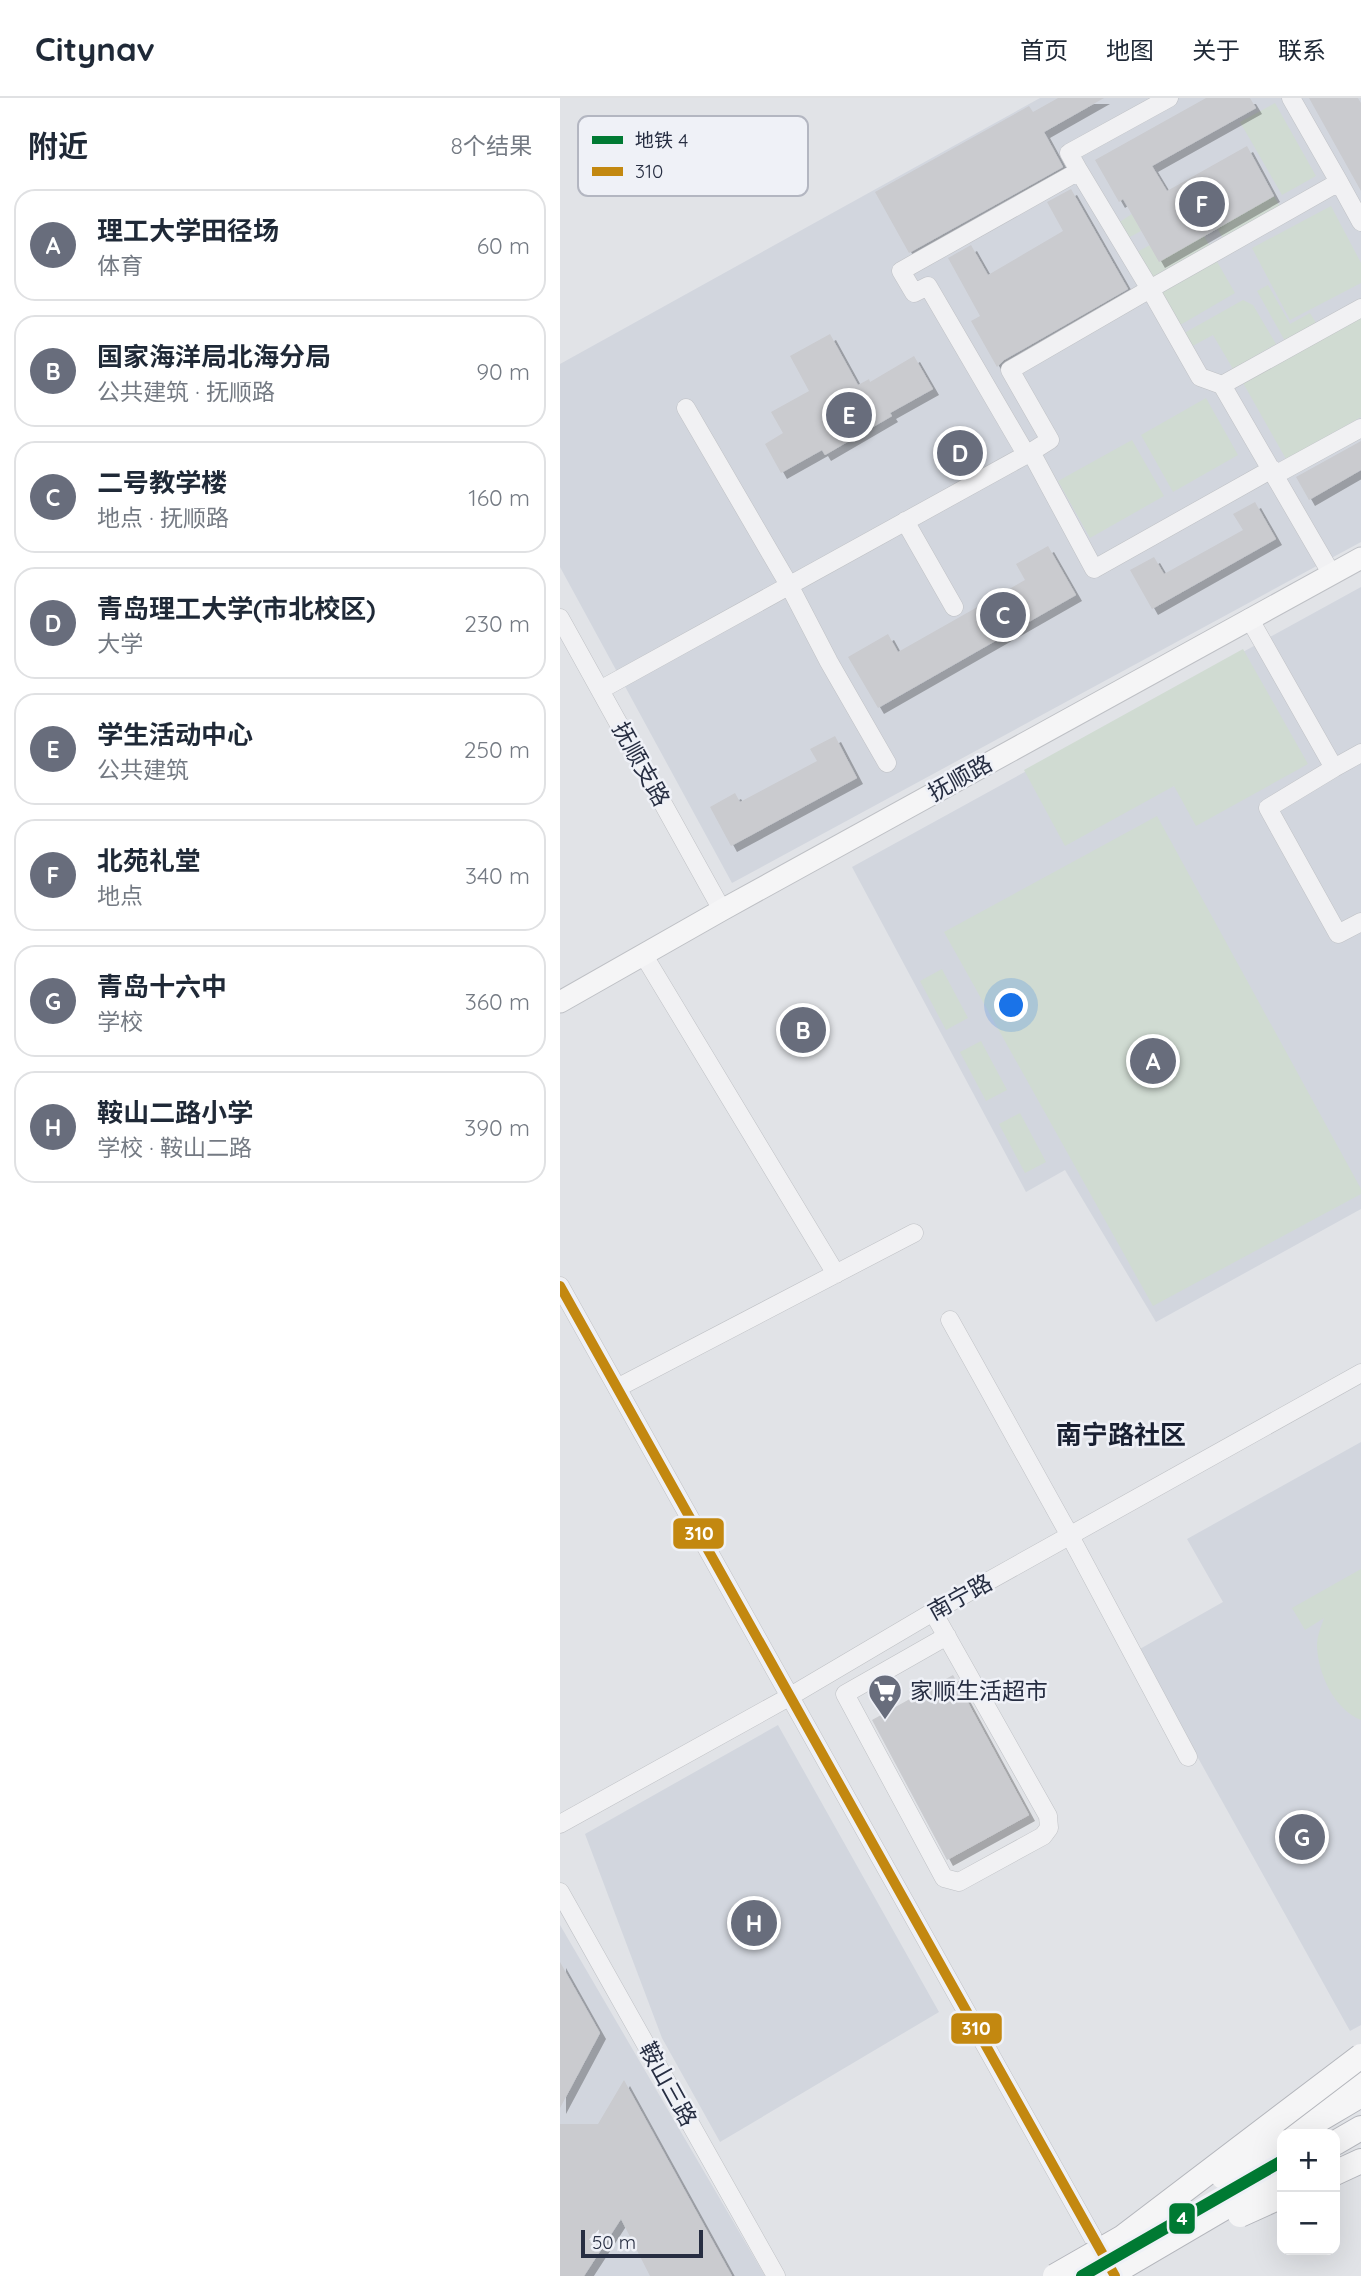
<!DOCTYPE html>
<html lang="zh">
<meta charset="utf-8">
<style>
body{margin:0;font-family:Quicksand,"Noto Sans SC",sans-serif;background:#f2f2f3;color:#1f2937}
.controls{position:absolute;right:21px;bottom:21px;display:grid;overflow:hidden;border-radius:14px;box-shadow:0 7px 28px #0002}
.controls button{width:63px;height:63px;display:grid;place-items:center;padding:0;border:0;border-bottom:2px solid #e0e1e3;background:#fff;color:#1f2937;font:35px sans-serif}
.scale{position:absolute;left:21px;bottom:18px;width:122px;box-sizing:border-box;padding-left:7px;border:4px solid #272e42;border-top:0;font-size:19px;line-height:24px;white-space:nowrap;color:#272e42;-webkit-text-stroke:5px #eff1f7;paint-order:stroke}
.you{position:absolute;left:452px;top:908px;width:24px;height:24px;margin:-18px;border:5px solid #fff;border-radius:50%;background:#1a73e8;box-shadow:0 0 0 10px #1a73e833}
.badge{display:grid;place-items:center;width:46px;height:46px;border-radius:50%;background:#686d7c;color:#fff;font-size:23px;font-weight:700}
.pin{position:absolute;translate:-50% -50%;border:4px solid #fff;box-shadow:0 2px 7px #0006}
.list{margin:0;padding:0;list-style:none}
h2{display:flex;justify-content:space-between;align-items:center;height:91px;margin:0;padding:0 28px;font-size:30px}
h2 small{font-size:23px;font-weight:400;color:#747a83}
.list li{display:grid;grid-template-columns:46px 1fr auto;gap:21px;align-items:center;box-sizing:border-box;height:112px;margin:0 14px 14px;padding:0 14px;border:2px solid #e0e1e3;border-radius:21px}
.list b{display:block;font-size:26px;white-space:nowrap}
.list p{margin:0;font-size:23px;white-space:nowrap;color:#747a83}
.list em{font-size:23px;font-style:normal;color:#747a83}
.map{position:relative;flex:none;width:801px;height:2178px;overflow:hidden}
header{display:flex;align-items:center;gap:42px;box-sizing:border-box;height:98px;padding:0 35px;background:#fff;border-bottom:2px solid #e0e1e3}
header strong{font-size:33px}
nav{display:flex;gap:38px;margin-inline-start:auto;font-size:24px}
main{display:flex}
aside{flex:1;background:#fff}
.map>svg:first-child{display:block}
.built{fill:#d2d6de}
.green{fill:#d0dbd2}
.building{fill:#cacbcf;filter:url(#shadow)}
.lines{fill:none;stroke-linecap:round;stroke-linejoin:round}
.minor-casing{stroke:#bfc1c5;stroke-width:19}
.major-casing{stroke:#bec0c5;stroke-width:23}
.highway-casing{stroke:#b4b6bc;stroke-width:26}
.minor{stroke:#f1f1f3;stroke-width:18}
.major{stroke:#f5f5f6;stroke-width:21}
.highway{stroke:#f5f5f6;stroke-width:24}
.highway-bridge-casing{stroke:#b4b6bc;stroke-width:26;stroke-linecap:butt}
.highway-bridge{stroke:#f5f5f6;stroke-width:24}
.bus-1-casing{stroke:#eff1f7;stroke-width:16}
.bus-1{stroke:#c38810;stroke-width:10}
.metro-1-casing{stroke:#eff1f7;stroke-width:18}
.metro-1{stroke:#007a33;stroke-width:12}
.labels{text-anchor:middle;stroke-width:5;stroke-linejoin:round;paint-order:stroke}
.street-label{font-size:23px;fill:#272e42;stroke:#eff1f7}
.poi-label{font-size:23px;fill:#272e42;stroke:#eff1f7;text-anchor:start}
.quarter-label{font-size:26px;font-weight:bold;fill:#192032;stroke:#eff1f7}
.key{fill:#eff1f7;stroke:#b3b6c1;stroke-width:2}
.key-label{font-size:19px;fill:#272e42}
.line-badge{stroke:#eff1f7;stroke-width:2.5}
.badge-label{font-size:19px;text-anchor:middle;font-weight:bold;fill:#fff}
</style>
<header>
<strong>Citynav</strong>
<nav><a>首页</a><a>地图</a><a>关于</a><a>联系</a></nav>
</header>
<main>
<aside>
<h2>附近<small>8个结果</small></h2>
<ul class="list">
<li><span class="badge">A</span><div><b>理工大学田径场</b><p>体育</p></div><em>60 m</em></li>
<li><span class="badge">B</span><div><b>国家海洋局北海分局</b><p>公共建筑 · 抚顺路</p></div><em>90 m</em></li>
<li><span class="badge">C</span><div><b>二号教学楼</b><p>地点 · 抚顺路</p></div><em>160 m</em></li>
<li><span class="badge">D</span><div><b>青岛理工大学(市北校区)</b><p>大学</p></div><em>230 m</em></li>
<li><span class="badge">E</span><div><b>学生活动中心</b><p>公共建筑</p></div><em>250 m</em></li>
<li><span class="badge">F</span><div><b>北苑礼堂</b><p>地点</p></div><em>340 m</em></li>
<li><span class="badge">G</span><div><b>青岛十六中</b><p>学校</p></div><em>360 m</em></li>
<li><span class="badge">H</span><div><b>鞍山二路小学</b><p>学校 · 鞍山二路</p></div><em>390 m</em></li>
</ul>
</aside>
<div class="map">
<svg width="801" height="2178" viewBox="0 0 801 2178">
<defs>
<filter id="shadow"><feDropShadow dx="6" dy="6" stdDeviation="0" flood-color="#0004"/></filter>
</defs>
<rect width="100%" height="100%" fill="#e1e3e7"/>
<path class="built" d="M480,0H801V444L172,785L0,469V266Z
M801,489V1111L596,1224L505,1072L466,1094L292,769Z
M801,1344V1927L790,1933L578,1552L663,1504L627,1441Z
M218,1627L379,1914L160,2044L102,1940L25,1736Z
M0,1827L205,2178H0Z"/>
<path class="green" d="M715,5L756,78L722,97L680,24Z
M714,98L721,110L664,142L657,130Z
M771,108L801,165V185L730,222L692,150Z
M572,116L581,133L568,140L558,125Z
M644,138L651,150L593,183L577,154L590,147Z
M655,160L675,195L615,230L595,194Z
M708,187L730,226L750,215L756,225L725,243L697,193Z
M683,202L693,207L716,246L673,271L653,237L627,251L619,238Z
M801,217V319L726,361L682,283Z
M646,300L678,357L613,394L581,337Z
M572,342L604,398L530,440L498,383Z
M683,551L748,666L636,728L614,688L505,748L464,672Z
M597,718L801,1091V1096L593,1208L384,834Z
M382,871L408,920L386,932L360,883Z
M421,943L447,992L426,1003L400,954Z
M460,1015L486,1064L465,1075L439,1026Z
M801,1471V1622C774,1611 758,1576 757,1548C757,1538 761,1529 764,1520L745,1532L732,1510Z"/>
<path class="building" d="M498,0H544L484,34L503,69L349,155L315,94L469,8L473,14Z
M646,0H690L696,10L592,68L607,93L687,48L714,98L599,164L563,101L559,104L535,62Z
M749,0H798L801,5V93Z
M511,91L568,191L444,262L437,269L411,223L420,218L388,160L411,147L428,177L503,133L487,104Z
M270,236L298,287L309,281L310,284L354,258L373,291L330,315L332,318L265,357L262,352L221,375L205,346L223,335L211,314L249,293L230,258Z
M801,343V372L749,402L736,379Z
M695,404L716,441L592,511L570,472L594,459L604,476L683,432L673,416Z
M488,448L516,497L318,610L288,559L328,536L338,554L465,482L456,466Z
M275,638L297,680L171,748L150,709L175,695L180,704L257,663L250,651Z
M393,1577L469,1717L387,1762L312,1622Z
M0,1864L40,1935L0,2010Z
M64,1982L172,2178H90L61,2121L24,2178H0V2026H38Z"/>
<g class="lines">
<g class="minor-casing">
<path id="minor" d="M731,0L779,84
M519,73L590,191L450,272L490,342L471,354L534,471L712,371
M662,287L801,210
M126,310L229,487L269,564L327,665
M466,356L368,188L354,195L341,173L519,73L509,55L609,0
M715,377L801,330
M345,423L394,509
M771,475L662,287L640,279L590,191L779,84L801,124
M0,520L162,812
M689,520L774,670L801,655
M40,592L471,354
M774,670L708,710L778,836L801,824
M83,856L276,1176
M0,1188L546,2163
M390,1222L510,1438L628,1659
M57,1290L354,1135
M373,1514L488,1718L489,1730L483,1738L399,1784L384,1780L285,1596L387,1538
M0,1726L229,1599L373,1514L801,1275
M0,1794L216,2178"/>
</g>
<g class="major-casing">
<path id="major" d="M0,904L162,812L801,460
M729,2025L801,1979"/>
</g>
<g class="highway-casing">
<path id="highway" d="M735,2036L801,1997
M775,2045L801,2030
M775,2075L801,2063"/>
</g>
<use href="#minor" class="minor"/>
<use href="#major" class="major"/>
<use href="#highway" class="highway"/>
<g class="highway-bridge-casing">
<path id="highway-bridge" d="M663,2079L722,2044
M680,2117L722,2098
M559,2142L801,1958
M495,2178L572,2134
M548,2178L722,2076"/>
</g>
<use href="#highway-bridge" class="highway-bridge"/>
<g class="bus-1-casing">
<path id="bus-1" d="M0,1188L555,2178"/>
</g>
<use href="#bus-1" class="bus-1"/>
<g class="metro-1-casing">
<path id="metro-1" d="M522,2178L722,2063"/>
</g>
<use href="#metro-1" class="metro-1"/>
</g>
<defs>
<g id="supermarket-pin" transform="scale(1.75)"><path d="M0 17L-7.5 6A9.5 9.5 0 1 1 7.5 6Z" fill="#686d7c" stroke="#eff1f7"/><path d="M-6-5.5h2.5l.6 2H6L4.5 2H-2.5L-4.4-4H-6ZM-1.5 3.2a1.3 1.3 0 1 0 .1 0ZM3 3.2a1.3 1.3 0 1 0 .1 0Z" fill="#fff"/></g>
</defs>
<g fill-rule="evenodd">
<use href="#supermarket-pin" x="325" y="1593"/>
</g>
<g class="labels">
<g class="street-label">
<text transform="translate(81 666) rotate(61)" y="8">抚顺支路</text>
<text transform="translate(400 680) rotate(-29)" y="8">抚顺路</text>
<text transform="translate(400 1499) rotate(-29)" y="8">南宁路</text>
<text transform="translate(108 1986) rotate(61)" y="8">鞍山三路</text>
</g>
<g class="poi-label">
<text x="350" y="1601">家顺生活超市</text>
</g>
<g class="quarter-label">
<text x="561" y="1346">南宁路社区</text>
</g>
</g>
<rect x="18" y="18" width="230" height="80" rx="10" class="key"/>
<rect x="32" y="38" width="31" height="8" fill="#007a33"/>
<rect x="32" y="69" width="31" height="9" fill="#c38810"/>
<g class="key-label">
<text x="75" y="49">地铁 4</text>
<text x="75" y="80">310</text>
</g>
<g class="line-badge">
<rect x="112" y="1419" width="53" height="33" rx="7" fill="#c38810"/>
<rect x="390" y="1914" width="53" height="33" rx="7" fill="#c38810"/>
<rect x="608" y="2104" width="28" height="33" rx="7" fill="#007a33"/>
</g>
<g class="badge-label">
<text x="139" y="1442">310</text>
<text x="416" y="1937">310</text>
<text x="622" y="2127">4</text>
</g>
</svg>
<div class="controls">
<button>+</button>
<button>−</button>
</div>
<div class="scale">50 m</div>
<div class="you"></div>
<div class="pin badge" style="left:593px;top:963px">A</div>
<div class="pin badge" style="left:243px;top:932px">B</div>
<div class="pin badge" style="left:443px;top:517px">C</div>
<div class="pin badge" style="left:400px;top:355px">D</div>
<div class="pin badge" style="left:289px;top:317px">E</div>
<div class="pin badge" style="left:642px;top:106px">F</div>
<div class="pin badge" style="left:742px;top:1739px">G</div>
<div class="pin badge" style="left:194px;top:1825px">H</div>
</div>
</main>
